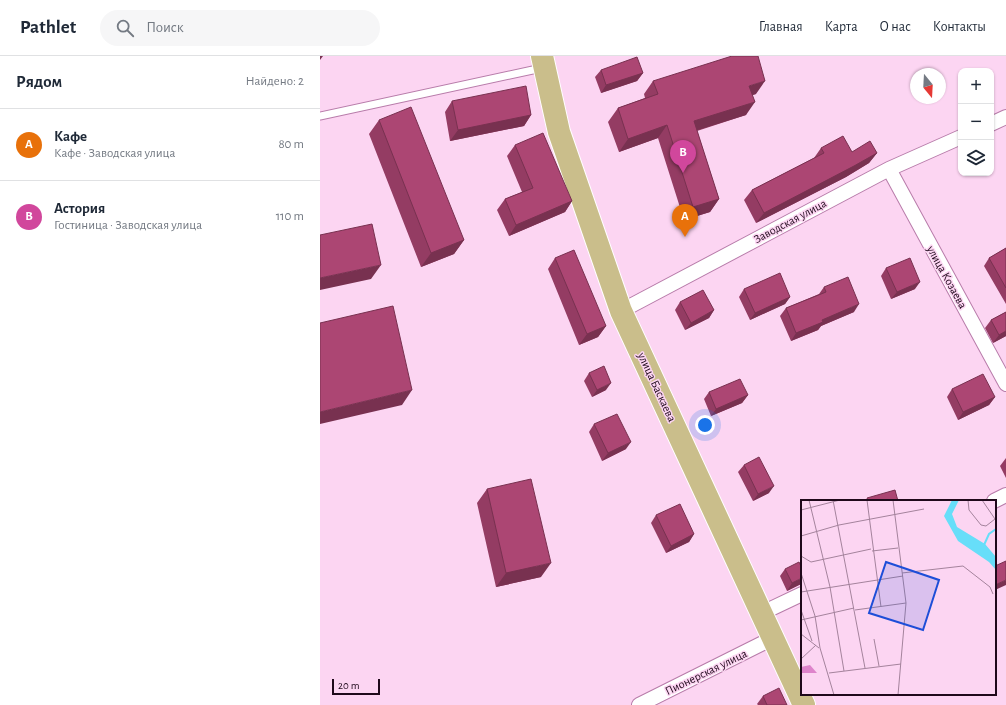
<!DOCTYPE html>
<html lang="ru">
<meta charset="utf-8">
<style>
body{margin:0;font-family:"Alegreya Sans",sans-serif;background:#f6f6f7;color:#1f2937}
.controls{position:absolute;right:12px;top:12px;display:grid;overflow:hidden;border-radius:8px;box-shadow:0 1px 3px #0004}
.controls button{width:36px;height:36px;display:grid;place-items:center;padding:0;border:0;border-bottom:1px solid #e0e1e3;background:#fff;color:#1f2937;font:20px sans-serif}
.compass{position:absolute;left:590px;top:12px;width:36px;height:36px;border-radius:50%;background:#fff;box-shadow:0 1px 3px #0004;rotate:162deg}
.scale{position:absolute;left:12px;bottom:10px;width:48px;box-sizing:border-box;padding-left:4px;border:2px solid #1f091b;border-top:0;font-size:11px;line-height:14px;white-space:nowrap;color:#1f091b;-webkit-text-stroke:3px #fcd5f2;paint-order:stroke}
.you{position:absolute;left:385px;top:369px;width:14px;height:14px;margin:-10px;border:3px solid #fff;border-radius:50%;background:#1a73e8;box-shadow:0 0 0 6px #1a73e833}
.badge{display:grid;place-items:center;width:26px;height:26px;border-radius:50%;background:#1a7143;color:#fff;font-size:13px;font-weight:700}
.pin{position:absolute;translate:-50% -33px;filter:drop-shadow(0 1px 2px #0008)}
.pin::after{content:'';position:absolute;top:21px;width:14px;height:12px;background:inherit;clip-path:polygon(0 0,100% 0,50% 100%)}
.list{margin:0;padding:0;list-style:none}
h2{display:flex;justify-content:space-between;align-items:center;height:52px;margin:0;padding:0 16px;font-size:17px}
h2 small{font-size:13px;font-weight:400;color:#747a83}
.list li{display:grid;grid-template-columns:26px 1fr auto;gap:12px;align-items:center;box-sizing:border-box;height:72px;padding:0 16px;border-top:1px solid #e0e1e3}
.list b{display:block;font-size:15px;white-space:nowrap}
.list p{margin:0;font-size:13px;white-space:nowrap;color:#747a83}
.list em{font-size:13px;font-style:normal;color:#747a83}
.icon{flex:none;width:22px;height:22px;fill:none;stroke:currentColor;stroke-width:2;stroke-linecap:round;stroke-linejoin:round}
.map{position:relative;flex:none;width:686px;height:649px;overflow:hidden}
header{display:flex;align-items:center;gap:24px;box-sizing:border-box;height:56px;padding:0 20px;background:#fff;border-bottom:1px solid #e0e1e3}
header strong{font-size:19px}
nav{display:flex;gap:22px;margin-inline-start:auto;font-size:14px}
.search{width:280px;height:36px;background:#f6f6f7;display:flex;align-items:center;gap:10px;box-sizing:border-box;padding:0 14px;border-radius:22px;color:#747a83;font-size:15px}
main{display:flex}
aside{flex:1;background:#fff}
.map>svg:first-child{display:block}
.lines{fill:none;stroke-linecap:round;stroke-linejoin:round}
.service-casing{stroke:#b87caa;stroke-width:9}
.minor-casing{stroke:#b87caa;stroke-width:16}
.primary-casing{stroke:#fff;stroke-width:24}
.service{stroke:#fff;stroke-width:7}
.minor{stroke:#fff;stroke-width:14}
.primary{stroke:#cabe8b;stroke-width:22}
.wall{fill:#943c63}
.shaded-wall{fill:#783150}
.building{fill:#ac4673;stroke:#783150}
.labels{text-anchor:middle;stroke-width:3;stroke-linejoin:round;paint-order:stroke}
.street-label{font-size:12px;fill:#1f091b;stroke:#fcd5f2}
.inset-river{fill:none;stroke:#67def9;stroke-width:2}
.inset-road{fill:none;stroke:#a4839c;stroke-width:1}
.view{fill:#1d4ed8;fill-opacity:0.15;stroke:#1d4ed8;stroke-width:2}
.inset-edge{fill:none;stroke:#1f091b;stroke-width:2}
</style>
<header>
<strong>Pathlet</strong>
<div class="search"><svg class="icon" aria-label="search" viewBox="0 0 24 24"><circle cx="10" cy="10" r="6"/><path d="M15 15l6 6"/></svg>Поиск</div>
<nav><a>Главная</a><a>Карта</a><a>О нас</a><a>Контакты</a></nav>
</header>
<main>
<aside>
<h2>Рядом<small>Найдено: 2</small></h2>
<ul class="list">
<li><span class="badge" style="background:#e8710a">A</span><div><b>Кафе</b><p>Кафе · Заводская улица</p></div><em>80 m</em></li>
<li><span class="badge" style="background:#d1479c">B</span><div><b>Астория</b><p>Гостиница · Заводская улица</p></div><em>110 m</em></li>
</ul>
</aside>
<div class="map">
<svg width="686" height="649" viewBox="0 0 686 649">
<rect width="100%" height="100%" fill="#fcd5f2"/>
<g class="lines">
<g class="service-casing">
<path id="service" d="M0,60L222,12"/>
</g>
<g class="minor-casing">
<path id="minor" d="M671,68L686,61
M569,113L686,328
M301,255L569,113L641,81
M674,445L686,439
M442,557L482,538
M319,649L453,582"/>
</g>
<g class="primary-casing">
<path id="primary" d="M222,0L239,76L301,255L484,649"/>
</g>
<use href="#service" class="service"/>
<use href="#minor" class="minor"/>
<use href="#primary" class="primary"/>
</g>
<path class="wall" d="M281,14L323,17L317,25L281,37L275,21Z
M333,25L436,38L432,39L426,59L377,75L399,143L390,156L364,164L338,82L299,96L288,66L298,52L325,42L324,38Z
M132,45L211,59L204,70L130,85L125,56Z
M59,64L144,184L134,198L101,211L49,78Z
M195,89L252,145L245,156L189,180L177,154L185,143L202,136L187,100Z
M501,92L532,96L557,97L549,107L526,121L436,167L424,144L432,134L494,102Z
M686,192V248L664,210L669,202Z
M235,202L286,270L278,281L259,289L228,213Z
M566,212L595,233L571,243L561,220Z
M504,231L534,256L501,270L498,274L471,285L460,260L466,252L499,238Z
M424,233L470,241L465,248L430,264L419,241Z
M360,246L394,254L389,262L365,274L355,254Z
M686,256V280L673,287L665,272L671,264Z
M269,317L286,334L272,341L264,325Z
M632,333L675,341L669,349L638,364L627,341Z
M389,336L428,339L422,347L391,360L384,343Z
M274,368L306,393L282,405L269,376Z
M686,402V422L680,410Z
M424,409L449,437L433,445L418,416Z
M167,433L221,521L176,531L157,447Z
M336,459L374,478L369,486L346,497L331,467Z
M465,513L481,528L467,535L460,520Z
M443,640L467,649H438L437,648Z"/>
<path class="shaded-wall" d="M0,0H3L0,4Z
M323,17L317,25L281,37L286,29Z
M445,25L436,38L420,43L429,30Z
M435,46L426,59L365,78L374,65Z
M211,59L204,70L130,85L138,74Z
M347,69L338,82L299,96L308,83Z
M557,97L549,107L526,121L436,167L444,157Z
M399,143L390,156L364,164L373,151Z
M252,145L245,156L189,180L196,169Z
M144,184L134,198L101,211L111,197Z
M61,209L51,223L0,234V222Z
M600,226L595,233L571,243L577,236Z
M470,241L465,248L430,264L435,257Z
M539,248L534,256L501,270L498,274L471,285L476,277L502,264Z
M394,254L389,262L365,274L371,267Z
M286,270L278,281L259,289L267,278Z
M686,275V280L673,287L679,279Z
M291,327L286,334L272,341L277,334Z
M92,334L82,349L0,368V356Z
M428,339L422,347L391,360L396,353Z
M675,341L669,349L638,364L643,356Z
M311,386L306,393L282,405L288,397Z
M454,430L449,437L433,445L438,438Z
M374,478L369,486L346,497L351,490Z
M231,507L221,521L176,531L186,517Z
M482,522V527L481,528L467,535L472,527Z
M686,524V529L675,534V529Z"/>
<path class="building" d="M412,0H438L445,25L429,30L435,46L374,65L399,143L373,151L347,69L308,83L298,52L338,38L333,25Z
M317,1L323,17L286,29L281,14Z
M206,30L211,59L138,74L132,45Z
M91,51L144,184L111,197L59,64Z
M223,77L252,145L196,169L185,143L213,132L195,89Z
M523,80L532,96L550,85L557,97L534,110L444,157L432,134L504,97L501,92Z
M52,168L61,209L0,222V179Z
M686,192V232L669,202Z
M254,194L286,270L267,278L235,202Z
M590,202L600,226L577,236L566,212Z
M460,217L470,241L435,257L424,233Z
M528,221L539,248L502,264L503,266L476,277L466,252L506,236L504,231Z
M383,234L394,254L371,267L360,246Z
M73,250L92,334L0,356V267Z
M686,256V275L679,279L671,264Z
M284,310L291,327L277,334L269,317Z
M663,318L675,341L643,356L632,333Z
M420,323L428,339L396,353L389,336Z
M297,358L311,386L288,397L274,368Z
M439,401L454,430L438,438L424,409Z
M211,423L231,507L186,517L167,433Z
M575,434L578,445H548L547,442Z
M360,448L374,478L351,490L336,459Z
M686,505V524L675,529V510Z
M479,506L482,512V522L472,527L465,513Z
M459,632L467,649H447L443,640Z"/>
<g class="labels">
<g class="street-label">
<text transform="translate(470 165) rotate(-28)" y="4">Заводская улица</text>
<text transform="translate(627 221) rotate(61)" y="4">улица Козаева</text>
<text transform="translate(337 331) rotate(65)" y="4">улица Баскаева</text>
<text transform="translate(386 616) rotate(-26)" y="4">Пионерская улица</text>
</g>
</g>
<g transform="translate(481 444)">
<rect width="195" height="195" fill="#fcd5f2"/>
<path d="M9,165L16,173H0V167Z" fill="#de84cb"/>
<path d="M151,0H158L151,14L156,27L184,44L195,57V70L188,62L157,41L143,16Z" fill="#67def9"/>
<path class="inset-river" d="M183,45L188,34L195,29"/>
<path class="inset-road" d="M8,0L29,87L43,171M32,0L64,168M66,0L80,107M92,0L105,103L97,195M167,0L168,10L180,25L185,26L194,19M181,0L194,19M0,10L39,0M0,36L38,25L123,9M71,51L97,48M0,56L10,62L70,49M0,73L14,116L19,148L33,195M101,73L162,66L189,87L192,94M0,92L102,76M0,110L11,141M54,110L105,103M0,120L53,108M0,134L18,148M73,139L78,166M0,159L15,145M28,173L100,164"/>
<path class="view" d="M85,62L138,80L122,130L68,113Z"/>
<rect width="195" height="195" class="inset-edge"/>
</g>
</svg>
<div class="controls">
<button>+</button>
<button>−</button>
<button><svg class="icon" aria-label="layers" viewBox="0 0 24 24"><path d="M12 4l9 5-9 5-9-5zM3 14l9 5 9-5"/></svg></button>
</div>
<svg class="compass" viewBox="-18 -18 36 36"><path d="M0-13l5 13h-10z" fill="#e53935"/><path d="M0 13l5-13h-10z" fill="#747a83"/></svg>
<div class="scale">20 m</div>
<div class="you"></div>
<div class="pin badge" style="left:365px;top:181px;background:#e8710a">A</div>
<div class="pin badge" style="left:363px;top:117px;background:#d1479c">B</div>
</div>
</main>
